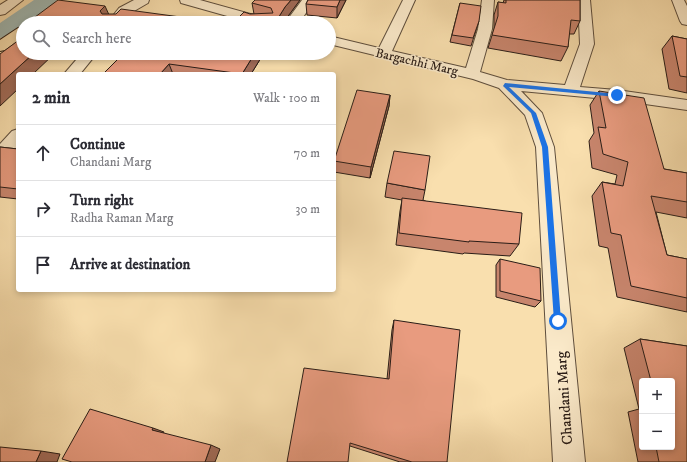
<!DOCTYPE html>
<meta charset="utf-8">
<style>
body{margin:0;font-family:"IM FELL DW Pica",serif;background:#f7f7f7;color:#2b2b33}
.controls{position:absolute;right:12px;bottom:12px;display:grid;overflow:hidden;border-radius:4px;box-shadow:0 2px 6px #0003}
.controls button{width:36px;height:36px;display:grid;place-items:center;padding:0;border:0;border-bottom:1px solid #e1e1e2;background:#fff;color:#2b2b33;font:20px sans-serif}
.stop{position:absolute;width:12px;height:12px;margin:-9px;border:3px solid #1a73e8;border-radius:50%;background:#fff}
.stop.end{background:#1a73e8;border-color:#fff;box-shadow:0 1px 4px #0008}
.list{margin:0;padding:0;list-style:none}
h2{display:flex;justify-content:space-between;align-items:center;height:52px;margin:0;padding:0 16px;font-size:17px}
h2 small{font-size:13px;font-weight:400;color:#7c7c81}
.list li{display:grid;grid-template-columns:26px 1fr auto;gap:12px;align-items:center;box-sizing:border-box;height:56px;padding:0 16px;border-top:1px solid #e1e1e2}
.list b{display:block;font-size:15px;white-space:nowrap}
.list p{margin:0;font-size:13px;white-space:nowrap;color:#7c7c81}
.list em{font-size:13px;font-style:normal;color:#7c7c81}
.icon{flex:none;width:22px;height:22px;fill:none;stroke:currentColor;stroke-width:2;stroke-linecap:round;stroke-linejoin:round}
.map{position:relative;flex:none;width:687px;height:462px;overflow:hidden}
.search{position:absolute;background:#fff;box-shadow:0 2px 6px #0003;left:16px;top:16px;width:320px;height:44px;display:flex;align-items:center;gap:10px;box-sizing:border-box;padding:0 14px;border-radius:22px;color:#7c7c81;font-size:15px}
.panel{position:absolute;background:#fff;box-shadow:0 2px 6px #0003;left:16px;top:72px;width:320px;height:220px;border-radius:4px}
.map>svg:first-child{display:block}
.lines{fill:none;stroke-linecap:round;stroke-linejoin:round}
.canal{fill:#a1bab5;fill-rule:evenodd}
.minor-casing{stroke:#5e4e3d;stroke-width:2}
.major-casing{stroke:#2a1d17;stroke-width:2}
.minor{fill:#fbeaca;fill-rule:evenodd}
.major{fill:#f9dfae;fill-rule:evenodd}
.wall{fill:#c8856d;stroke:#2a1d17;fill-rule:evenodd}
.shaded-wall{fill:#a26c59;stroke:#2a1d17}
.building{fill:#e89b7f;stroke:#2a1d17}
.route{fill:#1a73e8}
.labels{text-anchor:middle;stroke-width:3;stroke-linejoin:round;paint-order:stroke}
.far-street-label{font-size:13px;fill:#2a1d17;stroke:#fbeaca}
.street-label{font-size:15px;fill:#2a1d17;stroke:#fbeaca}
</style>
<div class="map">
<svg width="687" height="462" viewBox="0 0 687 462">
<rect width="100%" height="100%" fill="#f9dfae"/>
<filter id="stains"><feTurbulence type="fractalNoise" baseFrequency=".005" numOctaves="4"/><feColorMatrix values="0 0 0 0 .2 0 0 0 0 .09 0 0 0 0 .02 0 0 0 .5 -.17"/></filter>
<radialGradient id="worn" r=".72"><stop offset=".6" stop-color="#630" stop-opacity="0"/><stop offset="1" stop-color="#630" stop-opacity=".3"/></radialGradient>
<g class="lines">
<path class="canal" d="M34,0H57L54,4L27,23H23V26L7,36L0,38V23Z"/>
<g class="minor-casing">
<path id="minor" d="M8,0H23L5,14L0,15V5Z
M134,0H149L148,3L129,14L121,23H107L119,8Z
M180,0H200L272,20L274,23H252L181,3Z
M302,0H315L299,23H285Z
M403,0H415L392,51L466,68L478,29L482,0H494L492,29L480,72L507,80L565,85L580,44L578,0H590L594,44L580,87L617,90L687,100V110L617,100L521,91L542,113L554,147L585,462H553L536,147L525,115L499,88L473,79L329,44V36L379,48Z
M672,0H684L687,6V25L682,24L680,21Z
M82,53H97L80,74H64Z
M18,129C18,144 17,158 0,163V144L12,131Z"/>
</g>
<g class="major-casing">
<path id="major" d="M23,27V37L5,50L0,51V40L18,28Z"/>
</g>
<use href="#minor" class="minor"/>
<use href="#major" class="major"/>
</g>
<path class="wall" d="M255,0H300L283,23H233L250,14H254L252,3Z
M308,0H346L337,18L307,15L306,4Z
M504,0H580V21L574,34H569L568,47L561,61L488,48L494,29V15L498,2L503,3Z
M460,3L479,21L471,46L450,42Z
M672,36L687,39V93L669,89L662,49Z
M124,53H264L251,74H103Z
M599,91L664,169L687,173V218L656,212L667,255L687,259V312L617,297L608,248L599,246L592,196L602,182L615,184L617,175L592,168L589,141L594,133L590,105Z
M390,95L389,106L370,178L334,172V160Z
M0,147L18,149V199L0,197Z
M387,183L425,190L423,200L519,244L510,256L464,253L463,254L396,245L400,211L402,200L385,197Z
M500,259L541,301L535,307L496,297V265Z
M394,320L447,462H400L350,446L287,462L387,379L392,330Z
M640,339L687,346V462H638L628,412L639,409L624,348ZM642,381H672V447H642Z"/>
<path class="shaded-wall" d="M291,0H300L283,23H275L285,7Z
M340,0H346L337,18V7Z
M105,6L110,17L106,22L100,11Z
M34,53H54V54L33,74H18V89L0,106V84Z
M255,53H264L251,74H242Z
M169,64L173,74H160Z
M390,95L389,106L370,178L371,167Z
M153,428L164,432L163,434L152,430Z
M211,445L220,449L215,462H205Z
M41,451L60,454L57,462H36Z"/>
<path class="building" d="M58,0L105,6L100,11L102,14H116L121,9L188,18V23H27Z
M255,0H291L285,7L275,23H233L244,12L250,14L273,13L271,8L252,3Z
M308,0H340L337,7L306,4Z
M506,0H580V21L571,20L568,47L492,35L498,16V2L506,3Z
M460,3L481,6L479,21L473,38L452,35Z
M672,36L687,39V77L680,76Z
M23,37V53H34L0,84V54Z
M124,53H255L242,74L169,64L160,74H103Z
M357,90L390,95L371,167L334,161Z
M599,91L644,98L664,169L687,173V202L651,196L667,255L687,259V298L631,286L621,235L611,233L602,182L623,186L628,162L603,154L598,127L606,128Z
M0,147L18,149V189L0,187Z
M394,151L430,156L425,190L387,183Z
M402,198L522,213L519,244L469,241V242L399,233Z
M500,259L540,268L541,301L500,291Z
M394,320L460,330L447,462H412L350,443L348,462H287L304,368L389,379Z
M640,339L687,346V462H659L656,447H672V381H651Z
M90,409L153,428L152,430L211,445L205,462H72L62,459Z
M0,447L41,451L36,462H0Z"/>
<path class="route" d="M505,83L617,94L619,95L617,97L509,87L536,113L548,147L561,321L558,324L554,321L542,147L531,113L503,86Z"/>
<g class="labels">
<g class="far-street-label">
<text transform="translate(417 61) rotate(13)" y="5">Bargachhi Marg</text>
</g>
<g class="street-label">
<text transform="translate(564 398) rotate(-94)" y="5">Chandani Marg</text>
</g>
</g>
<rect width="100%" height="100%" filter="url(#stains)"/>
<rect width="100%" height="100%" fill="url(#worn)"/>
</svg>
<div class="controls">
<button>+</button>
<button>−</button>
</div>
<div class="stop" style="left:558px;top:321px"></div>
<div class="stop end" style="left:617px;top:95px"></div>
<div class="search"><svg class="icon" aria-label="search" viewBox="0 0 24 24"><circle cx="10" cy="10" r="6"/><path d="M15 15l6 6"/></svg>Search here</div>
<section class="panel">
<h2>2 min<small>Walk · 100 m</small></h2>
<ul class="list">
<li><svg class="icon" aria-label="ahead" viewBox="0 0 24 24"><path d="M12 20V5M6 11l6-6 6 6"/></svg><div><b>Continue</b><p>Chandani Marg</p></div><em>70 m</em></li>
<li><svg class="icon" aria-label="right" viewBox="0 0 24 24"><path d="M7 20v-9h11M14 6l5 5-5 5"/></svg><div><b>Turn right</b><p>Radha Raman Marg</p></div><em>30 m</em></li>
<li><svg class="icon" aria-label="arrive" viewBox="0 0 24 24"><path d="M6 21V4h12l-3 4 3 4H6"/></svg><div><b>Arrive at destination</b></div></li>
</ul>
</section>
</div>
